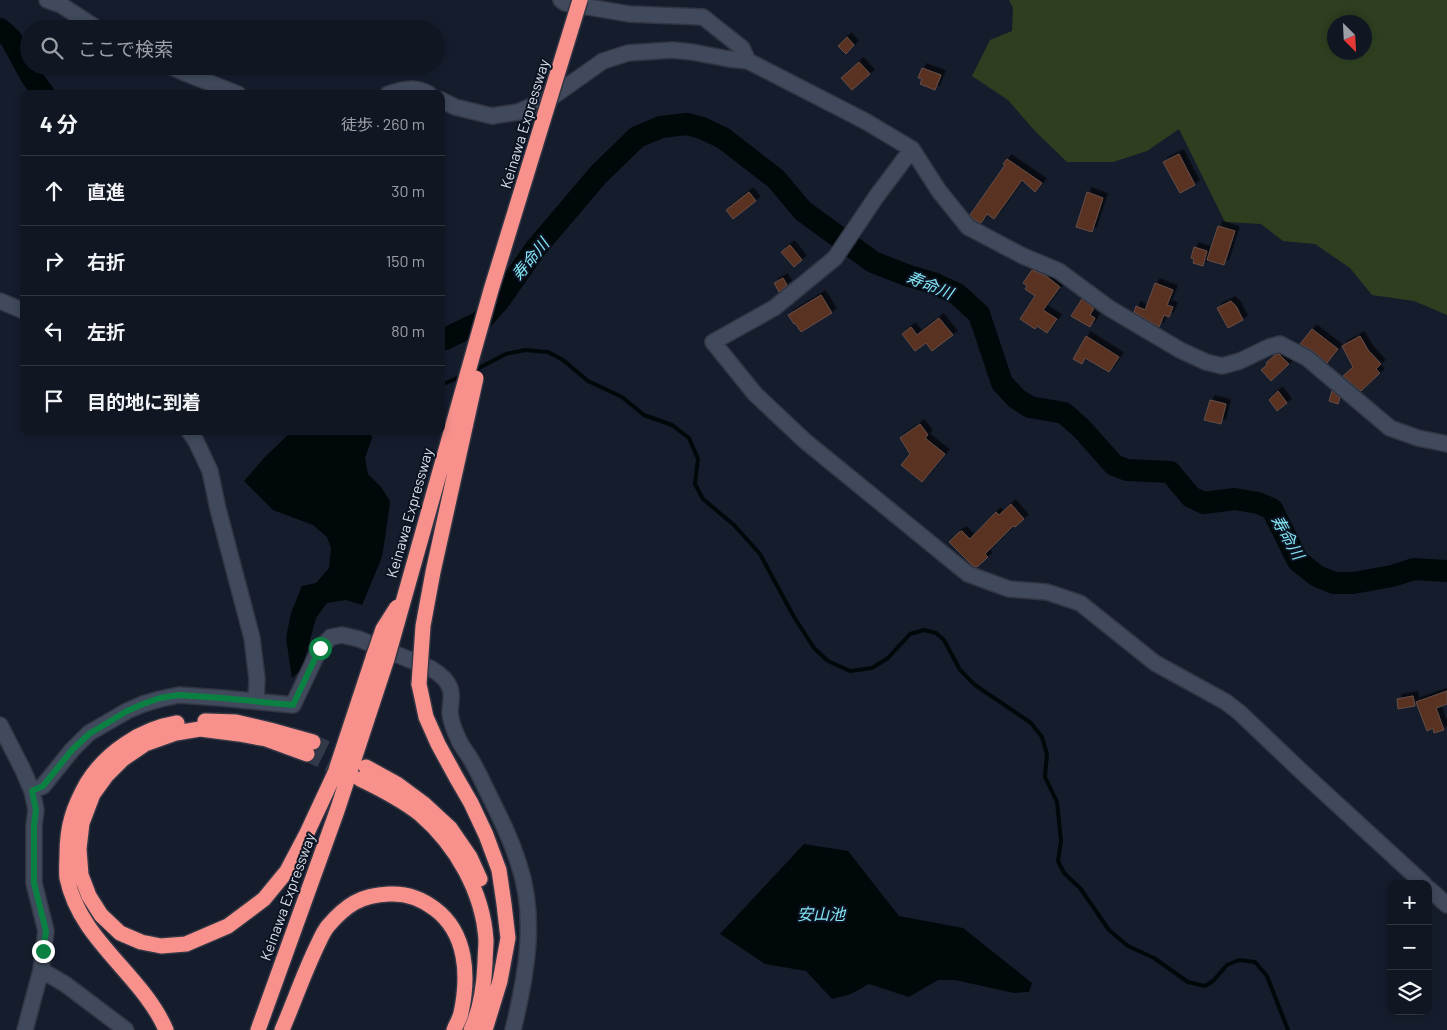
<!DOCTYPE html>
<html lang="ja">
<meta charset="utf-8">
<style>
body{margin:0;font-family:Barlow,"Noto Sans JP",sans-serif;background:#191f2a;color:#f1f3f6}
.controls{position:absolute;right:15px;bottom:15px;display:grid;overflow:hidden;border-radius:10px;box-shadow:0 2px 8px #0003}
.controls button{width:45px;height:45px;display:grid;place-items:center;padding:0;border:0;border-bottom:1px solid #303540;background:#101622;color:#f1f3f6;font:25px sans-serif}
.compass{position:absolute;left:1327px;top:15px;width:45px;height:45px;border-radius:50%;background:#101622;box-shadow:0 2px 8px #0003;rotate:156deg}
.stop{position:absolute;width:15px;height:15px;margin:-11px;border:4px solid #0b8043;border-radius:50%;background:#fff}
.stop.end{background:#0b8043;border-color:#fff;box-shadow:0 1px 5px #0008}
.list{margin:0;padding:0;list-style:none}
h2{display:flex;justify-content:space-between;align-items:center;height:65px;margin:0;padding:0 20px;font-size:21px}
h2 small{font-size:16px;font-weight:400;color:#9c9fa5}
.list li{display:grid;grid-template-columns:32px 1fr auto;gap:15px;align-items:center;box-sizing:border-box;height:70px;padding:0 20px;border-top:1px solid #303540}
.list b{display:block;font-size:19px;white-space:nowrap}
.list em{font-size:16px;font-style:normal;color:#9c9fa5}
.icon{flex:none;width:28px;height:28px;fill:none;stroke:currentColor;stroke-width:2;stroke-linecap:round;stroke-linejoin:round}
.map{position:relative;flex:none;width:1447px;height:1030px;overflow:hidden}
.search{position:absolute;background:#101622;box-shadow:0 2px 8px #0003;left:20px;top:20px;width:425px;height:55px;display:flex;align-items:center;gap:12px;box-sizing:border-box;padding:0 18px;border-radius:28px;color:#9c9fa5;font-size:19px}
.panel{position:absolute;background:#101622;box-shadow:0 2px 8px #0003;left:20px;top:90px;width:425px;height:345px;border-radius:10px}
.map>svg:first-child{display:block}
.green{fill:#2e3f20;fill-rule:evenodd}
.water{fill:#00080a}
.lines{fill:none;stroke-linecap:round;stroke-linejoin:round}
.stream{stroke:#00080a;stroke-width:4}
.river{stroke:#00080a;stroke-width:22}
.building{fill:#5a3022;stroke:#654e47;filter:url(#shadow)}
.highway-tunnel{stroke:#323a49;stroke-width:15;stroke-dasharray:15 8;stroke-linecap:butt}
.minor-casing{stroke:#323644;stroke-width:18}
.highway-casing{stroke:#323644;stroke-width:18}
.minor{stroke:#404a5c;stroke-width:15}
.highway{stroke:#f8918c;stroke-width:15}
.highway-bridge-casing{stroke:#323644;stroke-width:18;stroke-linecap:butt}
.highway-bridge{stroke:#f8918c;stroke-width:15}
.route{stroke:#0b8043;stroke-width:6}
.labels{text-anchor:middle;stroke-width:4;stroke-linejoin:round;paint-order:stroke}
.street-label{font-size:15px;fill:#d8dee9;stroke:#0c1423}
.water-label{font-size:16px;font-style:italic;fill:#84e7f6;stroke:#0c1423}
</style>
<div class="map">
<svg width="1447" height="1030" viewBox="0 0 1447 1030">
<defs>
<filter id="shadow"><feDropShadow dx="4.5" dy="-4.5" stdDeviation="0" flood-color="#0009"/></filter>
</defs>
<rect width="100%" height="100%" fill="#151d2d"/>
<path class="green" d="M1009,0H1447V315L1414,301L1372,295L1350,268L1315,244L1283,241L1261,224L1225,222L1179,129L1147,151L1113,162H1067L1035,131L1008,100L972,76L990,40L1012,31L1013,8ZM1334,22H1364V52H1334Z"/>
<path class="water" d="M292,431H371L372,438L365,458L368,474L381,487L390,501L388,518L382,557L362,605L346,600L327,603L316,618L302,669L292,678L286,638L291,613L302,586L316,583L329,568L331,548L327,537L313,525L273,510L244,481L264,458Z
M804,844L848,851L899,916L963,928L1032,983L1029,992L1014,993L955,980H938L909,997L869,984L851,994L832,999L806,971L765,964L720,934Z"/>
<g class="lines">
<path class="stream" d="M473,371L506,354L525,350L548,352L563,360L588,381L622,397L644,415L672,425L689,438L698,459L695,484L703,499L734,525L760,554L794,617L814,648L828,661L850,671L872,668L888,658L910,634L924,630L936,633L944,640L960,670L975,685L1031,723L1042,737L1047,754L1045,777L1057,802L1061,841L1058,861L1064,873L1080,888L1109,930L1128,946L1154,958L1188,982L1205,986L1213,981L1227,965L1239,960L1255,962L1267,976L1288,1030
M441,385L462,376"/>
<path class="river" d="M0,29L11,39L31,76L44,94
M441,339H445L480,322L498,302L536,248L598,175L637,137L661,127L687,124L702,128L723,138L776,179L803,211L873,262L909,276L933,283L957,294L979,314L1002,383L1017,399L1030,407L1064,413L1082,429L1114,465L1127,470L1170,472L1191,497L1204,503L1235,499L1258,503L1272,509L1298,561L1317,576L1334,583H1353L1392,576L1414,569L1447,571"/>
</g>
<path class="building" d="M847,37L854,45L846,54L838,46Z
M859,62L870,74L852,90L841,78Z
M922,68L941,75L935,90L920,84L922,79L918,78Z
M1179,154L1195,185L1180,193L1163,162Z
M1007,159L1042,183L1035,192L1022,180L994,219L987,214L981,223L973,219L970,215L1005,165L1003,164Z
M749,192L756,201L733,219L726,210Z
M1087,192L1103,198L1092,232L1076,227Z
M1218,226L1235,231L1224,265L1207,260Z
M790,245L802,260L794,267L781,252Z
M1194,247L1207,251L1203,266L1193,263L1194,259L1191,258Z
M1032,270L1046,276L1060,287L1043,310L1057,319L1047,333L1037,326L1035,329L1020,319L1035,296L1025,289L1027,286L1023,283Z
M783,278L787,285L779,292L774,283Z
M1155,283L1173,290L1167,305L1173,307L1169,317L1164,315L1159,327L1134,312L1136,306L1145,310Z
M821,295L832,313L801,332L795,323L794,324L788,315Z
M1082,299L1094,308L1090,315L1095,318L1090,327L1071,316Z
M1231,301L1236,306L1243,320L1228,328L1217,308Z
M939,318L953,335L932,351L926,343L915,351L902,334L911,327L917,335Z
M1312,329L1338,349L1327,363L1313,351L1300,344Z
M1086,336L1119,357L1109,372L1085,358L1082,364L1073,359Z
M1360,336L1368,350L1381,364L1376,369L1380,373L1361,391L1343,376L1353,367L1342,346Z
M1279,354L1289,364L1271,381L1261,370L1267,365L1266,363L1275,355Z
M1278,391L1287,403L1277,411L1269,400Z
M1332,391L1340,398L1338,404L1329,401Z
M1210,400L1226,404L1221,424L1204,420Z
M920,424L928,435L925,438L945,454L922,482L901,465L910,454L900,438Z
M1011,504L1024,519L1015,527L1013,526L985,554L988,557L977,567L973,566L949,542L959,532H960L962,531L970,539L996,512L999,515Z
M1447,691V704L1436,708L1444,730L1434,733L1433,728L1427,731L1416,702Z
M1413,696L1415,706L1398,709L1397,699Z"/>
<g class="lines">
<path class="highway-tunnel" d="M313,742L353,760
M307,754L348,773"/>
<g class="minor-casing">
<path id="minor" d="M47,0L61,5L98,29
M561,0L565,3L629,14L703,17L742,48L748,61
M170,66L185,73L238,94
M388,94C403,89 415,86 429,94
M441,100L455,107L492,116L518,112L552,97L603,61L628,53L672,50L692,52L729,59L748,61L865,121L912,149L939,191L968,227L1023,256L1059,271L1109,308L1180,350L1206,362L1222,366L1240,361L1269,347L1280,344L1307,358L1390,428L1418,438L1447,444
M912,149L876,197L835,258L774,308L713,342L755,394L805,441L968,574L1009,589L1047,592L1080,603L1155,663L1226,702L1240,713L1302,772L1424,884
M0,301L24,311
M189,431L196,441L210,471L218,509L252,638L257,679L256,701
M0,725L23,770L32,791
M1428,888L1447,905
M41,970L65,984L126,1030
M25,1030L41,970L46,931L34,883V825L36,810L32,791L43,786L72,750L89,733L127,711L143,704L160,699L179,695L222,698L293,705L320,648L331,637L342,635L359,639L430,668C439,673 450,682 451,693C452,700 450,706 450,713C451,721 454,730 458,738C460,745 466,751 470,758C476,768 482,780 487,791C499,815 511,839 519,865C537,918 526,977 513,1030"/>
</g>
<g class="highway-casing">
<path id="highway" d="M419,684L426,717L438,744L456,777L471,803L486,835L499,870L504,904L508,938L500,981L485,1030
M205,721L236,722L270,730L313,742
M307,754L266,739L239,734L200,729L176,733L145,744L123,759L106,776L93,794L82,823L79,849L81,875L89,896L101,915L120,933L141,942L161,946L186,944L228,926L264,899L287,871L307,833L335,773L374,655
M366,767L397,784L424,804L450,828L470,857L480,879
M360,779C381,789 402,800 420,814C456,845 483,892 486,940C486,948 485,956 485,963C484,986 481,1009 471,1030
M166,1030C142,974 80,941 67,878C66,871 67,862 67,855C67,826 73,808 87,783C106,752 141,729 177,723
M258,1030L337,811L387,659
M282,1030C294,1002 304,973 317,946C320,940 323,932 328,926C346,905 361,895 389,894C407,893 421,898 435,909C467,933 469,976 461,1013C460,1019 456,1024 454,1030"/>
</g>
<use href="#minor" class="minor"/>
<use href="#highway" class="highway"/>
<g class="highway-bridge-casing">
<path id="highway-bridge" d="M374,655L383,629L397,607
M387,659L491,290L580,0
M419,684L423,626L433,572L476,378"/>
</g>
<use href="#highway-bridge" class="highway-bridge"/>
</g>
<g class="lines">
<path class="route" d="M43,951L46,931L34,883V825L36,810L32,791L43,786L72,750L89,734L127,711L143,704L160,698L179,695L222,698L293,705L320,648"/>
</g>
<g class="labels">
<g class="street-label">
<text transform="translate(525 124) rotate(-73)" y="5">Keinawa Expressway</text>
<text transform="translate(410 513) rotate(-74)" y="5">Keinawa Expressway</text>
<text transform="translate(288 897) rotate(-70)" y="5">Keinawa Expressway</text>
</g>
<g class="water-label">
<text transform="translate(530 259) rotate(-51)" y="6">寿命川</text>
<text transform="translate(930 285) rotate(22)" y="6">寿命川</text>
<text transform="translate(1288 537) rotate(60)" y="6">寿命川</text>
<text x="821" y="920">安山池</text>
</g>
</g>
</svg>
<div class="controls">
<button>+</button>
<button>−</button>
<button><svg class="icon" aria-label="layers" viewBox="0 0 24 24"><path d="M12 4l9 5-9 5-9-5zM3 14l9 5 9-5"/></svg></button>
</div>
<svg class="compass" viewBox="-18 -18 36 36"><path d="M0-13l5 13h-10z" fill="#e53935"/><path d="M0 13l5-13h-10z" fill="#9c9fa5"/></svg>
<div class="stop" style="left:320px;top:648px"></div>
<div class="stop end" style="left:43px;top:951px"></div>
<div class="search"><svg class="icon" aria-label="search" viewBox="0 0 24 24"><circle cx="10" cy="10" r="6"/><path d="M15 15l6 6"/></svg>ここで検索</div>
<section class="panel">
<h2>4 分<small>徒歩 · 260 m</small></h2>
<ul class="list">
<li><svg class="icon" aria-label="ahead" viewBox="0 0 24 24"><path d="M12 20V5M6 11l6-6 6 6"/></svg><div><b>直進</b></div><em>30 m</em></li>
<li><svg class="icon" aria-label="right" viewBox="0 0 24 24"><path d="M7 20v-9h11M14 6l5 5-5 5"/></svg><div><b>右折</b></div><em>150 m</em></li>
<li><svg class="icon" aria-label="left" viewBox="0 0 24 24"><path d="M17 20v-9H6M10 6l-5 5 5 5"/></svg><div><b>左折</b></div><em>80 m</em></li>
<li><svg class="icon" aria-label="arrive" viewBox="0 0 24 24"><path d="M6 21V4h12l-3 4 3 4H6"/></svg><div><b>目的地に到着</b></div></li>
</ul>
</section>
</div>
